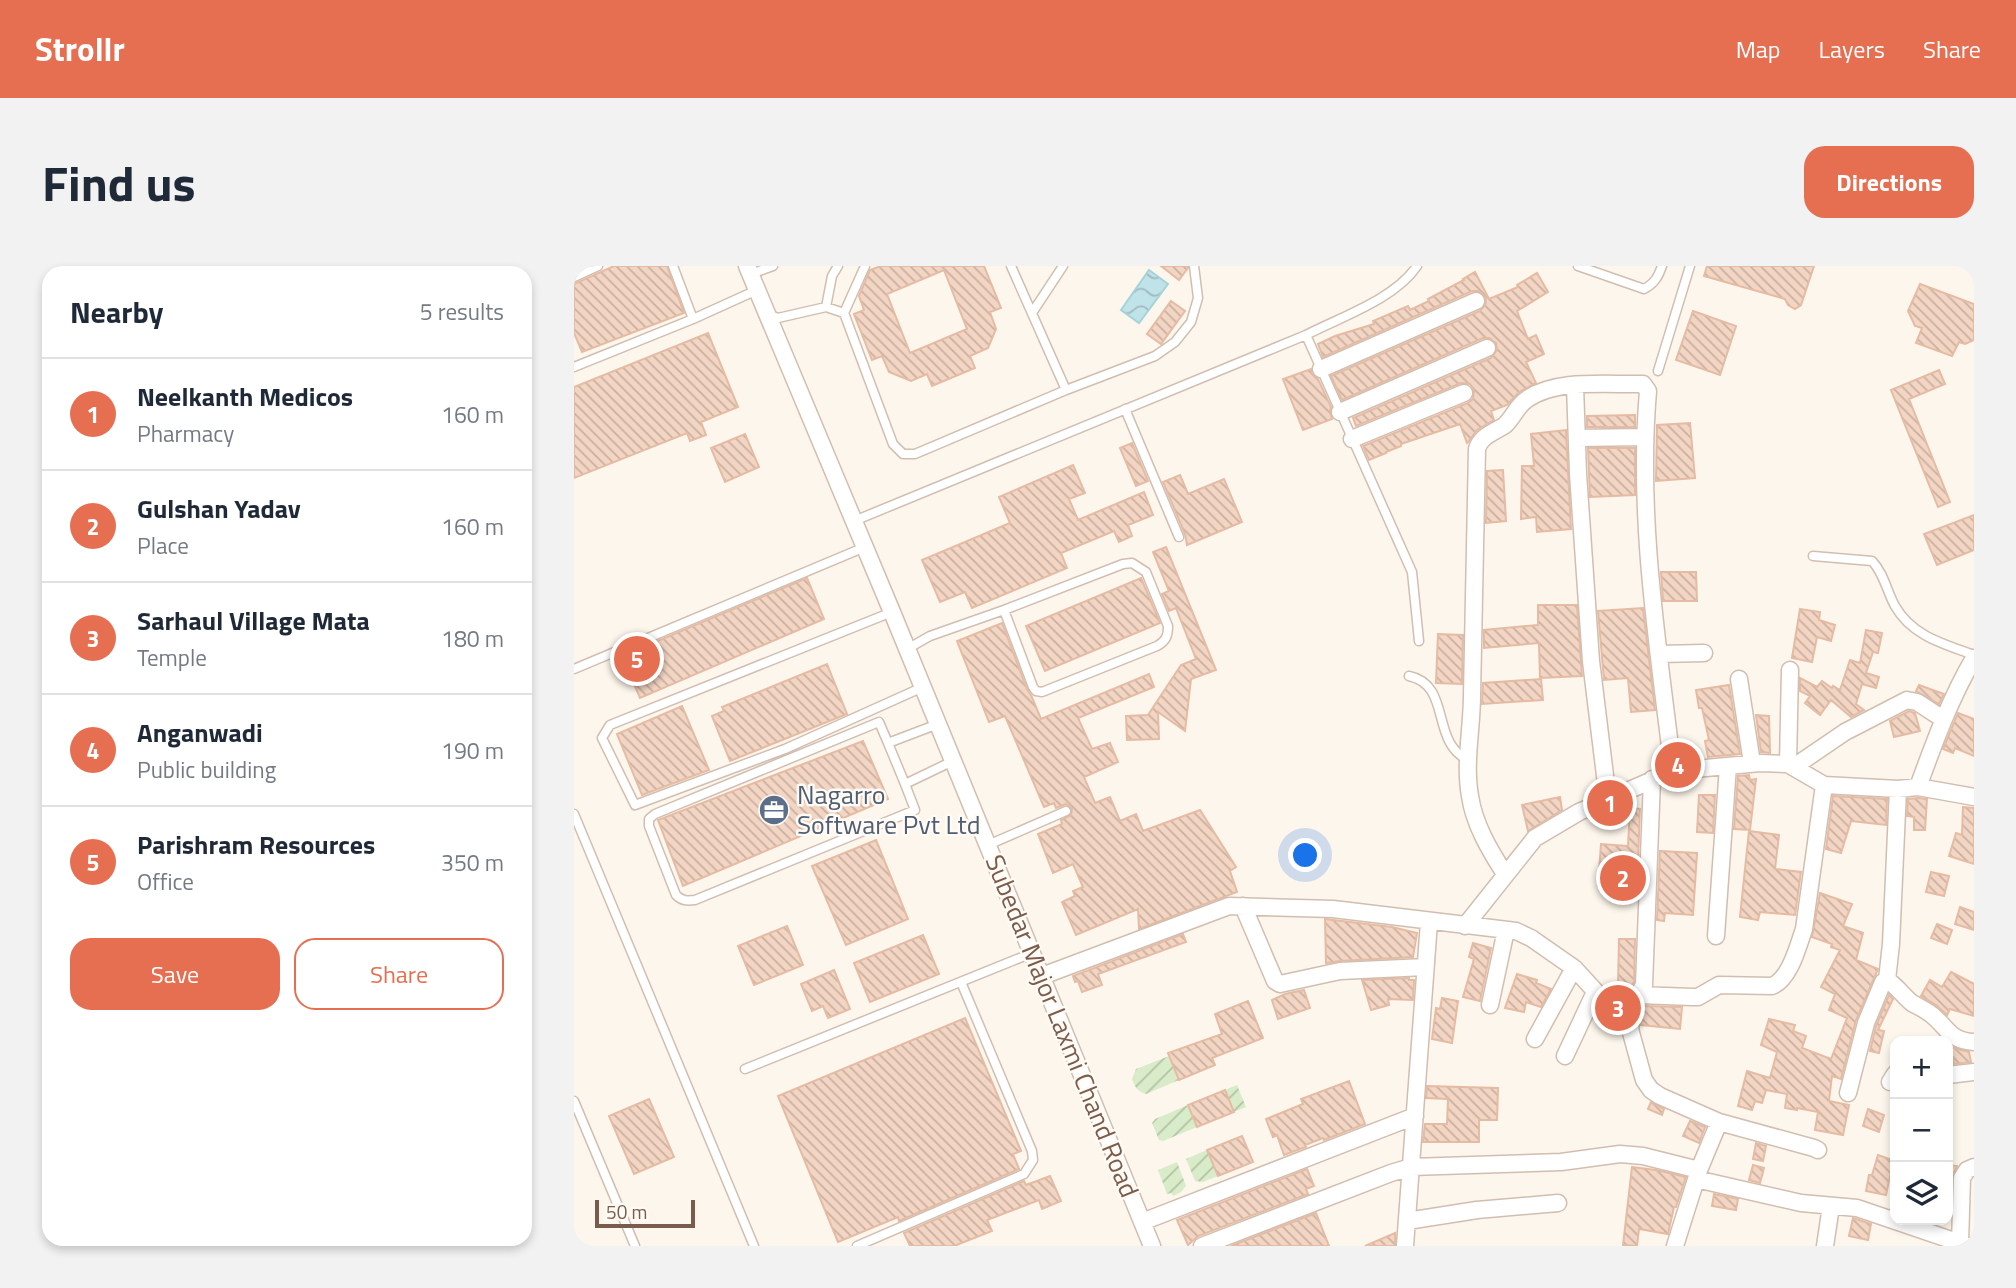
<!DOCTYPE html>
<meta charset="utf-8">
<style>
body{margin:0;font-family:"Titillium Web",sans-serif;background:#f2f2f3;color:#1f2937}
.controls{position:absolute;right:21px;bottom:21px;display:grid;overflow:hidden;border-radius:14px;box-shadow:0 4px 10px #0003}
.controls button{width:63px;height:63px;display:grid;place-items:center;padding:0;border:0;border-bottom:2px solid #e0e1e3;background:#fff;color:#1f2937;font:35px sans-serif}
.scale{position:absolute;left:21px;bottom:18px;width:100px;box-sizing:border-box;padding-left:7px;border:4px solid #7a5c4d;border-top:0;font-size:19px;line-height:24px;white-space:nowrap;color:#7a5c4d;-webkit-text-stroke:5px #fffaf3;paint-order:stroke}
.you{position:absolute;left:732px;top:590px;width:24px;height:24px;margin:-18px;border:5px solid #fff;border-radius:50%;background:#1a73e8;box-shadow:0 0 0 10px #1a73e833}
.badge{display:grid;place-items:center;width:46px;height:46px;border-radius:50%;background:#e76f51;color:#fff;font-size:23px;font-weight:700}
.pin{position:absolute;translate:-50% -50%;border:4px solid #fff;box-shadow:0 2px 7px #0006}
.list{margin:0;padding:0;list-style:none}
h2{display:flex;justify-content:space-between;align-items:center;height:91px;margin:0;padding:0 28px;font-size:30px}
h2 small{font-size:23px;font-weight:400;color:#747a83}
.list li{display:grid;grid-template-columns:46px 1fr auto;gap:21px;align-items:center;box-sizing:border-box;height:112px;padding:0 28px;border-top:2px solid #e0e1e3}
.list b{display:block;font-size:26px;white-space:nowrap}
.list p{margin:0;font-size:23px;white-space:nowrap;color:#747a83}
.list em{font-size:23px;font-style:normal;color:#747a83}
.actions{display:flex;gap:14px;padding:21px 28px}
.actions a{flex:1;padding:16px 0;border:2px solid #e76f51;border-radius:21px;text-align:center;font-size:24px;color:#e76f51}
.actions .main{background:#e76f51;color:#fff}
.icon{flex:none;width:38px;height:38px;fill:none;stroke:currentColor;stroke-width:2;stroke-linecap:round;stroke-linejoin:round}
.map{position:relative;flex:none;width:1400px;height:980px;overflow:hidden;border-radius:21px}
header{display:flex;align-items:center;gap:42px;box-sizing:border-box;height:98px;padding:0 35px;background:#e76f51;color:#fff}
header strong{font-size:33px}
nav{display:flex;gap:38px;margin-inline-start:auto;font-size:24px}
.intro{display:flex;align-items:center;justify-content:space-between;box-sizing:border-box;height:168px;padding:0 42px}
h1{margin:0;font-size:49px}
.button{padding:18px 32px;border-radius:21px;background:#e76f51;color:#fff;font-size:24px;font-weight:700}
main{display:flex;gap:42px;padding:0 42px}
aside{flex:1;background:#fff;border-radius:21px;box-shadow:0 4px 10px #0003}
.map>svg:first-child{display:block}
.garden{fill:url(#garden-furrows)}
.water{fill:url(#water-waves);stroke:#a5d3da;stroke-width:2}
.building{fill:url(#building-back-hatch);stroke:#e6bba3;stroke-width:2;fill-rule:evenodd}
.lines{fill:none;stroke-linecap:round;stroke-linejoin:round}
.service-casing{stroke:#d1beb0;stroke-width:11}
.minor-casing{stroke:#d1beb0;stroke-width:19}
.service{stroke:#fff;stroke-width:8}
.minor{stroke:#fff;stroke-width:16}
.labels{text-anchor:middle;stroke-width:5;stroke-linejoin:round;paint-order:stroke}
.service-label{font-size:26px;fill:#4e5e75;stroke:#fffaf3;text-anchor:start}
.street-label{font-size:26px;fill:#7a5c4d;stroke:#fffaf3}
</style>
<header>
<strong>Strollr</strong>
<nav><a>Map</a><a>Layers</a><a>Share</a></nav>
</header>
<div class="intro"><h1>Find us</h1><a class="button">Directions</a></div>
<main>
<aside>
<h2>Nearby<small>5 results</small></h2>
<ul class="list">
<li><span class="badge">1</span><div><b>Neelkanth Medicos</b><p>Pharmacy</p></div><em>160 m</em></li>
<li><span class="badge">2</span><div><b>Gulshan Yadav</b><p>Place</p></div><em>160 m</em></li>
<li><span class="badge">3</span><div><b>Sarhaul Village Mata</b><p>Temple</p></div><em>180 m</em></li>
<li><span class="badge">4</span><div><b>Anganwadi</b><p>Public building</p></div><em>190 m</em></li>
<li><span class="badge">5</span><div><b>Parishram Resources</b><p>Office</p></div><em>350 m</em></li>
</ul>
<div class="actions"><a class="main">Save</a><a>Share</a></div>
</aside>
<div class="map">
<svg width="1400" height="980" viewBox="0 0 1400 980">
<defs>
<pattern id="garden-furrows" width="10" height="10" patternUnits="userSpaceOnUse" patternTransform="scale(1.75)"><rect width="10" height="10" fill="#d8ecc9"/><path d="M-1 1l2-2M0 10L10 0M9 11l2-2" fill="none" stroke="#b4c2a5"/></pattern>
<pattern id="water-waves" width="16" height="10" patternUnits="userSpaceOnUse" patternTransform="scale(1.75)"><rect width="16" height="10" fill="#bfe3e8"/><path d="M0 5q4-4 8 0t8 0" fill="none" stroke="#a0bbbe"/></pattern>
<pattern id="building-back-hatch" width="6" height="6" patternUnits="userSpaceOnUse" patternTransform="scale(1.75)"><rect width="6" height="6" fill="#f3d5c3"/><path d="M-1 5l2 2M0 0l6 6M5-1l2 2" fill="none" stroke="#cab0a1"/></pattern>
</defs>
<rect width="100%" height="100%" fill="#fdf6ec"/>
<path class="garden" d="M595,790L605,814L572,828C563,825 561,821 558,813L562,803Z
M663,819L672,841L660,846L651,824Z
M614,839L623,861L589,875L585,874L578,857L581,853Z
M633,884L644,910L629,916L621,915L612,893Z
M603,896L612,920L607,926L599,930L597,927L593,928L584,904Z"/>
<path class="water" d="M575,4L594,18L565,57L547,44Z"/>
<path class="building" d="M40,0H93L110,47L8,86L0,67V18Z
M307,0H410L427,42L416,46L422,63L414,82L396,90L401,102L358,120L353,108L337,115L315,106L308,90L298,94L280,48L290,44L285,30L296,4ZM370,4L393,63L336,87L313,28Z
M587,0H614V2L605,14Z
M1133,0H1240L1227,39L1221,43L1214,39L1211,33L1130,10Z
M901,6L915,33L944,21L943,19L963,7L974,26L943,45L954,73L962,69L970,88L952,96L962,117L945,126L933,139L917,145L920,154L903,164L894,176L893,177L886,158L827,178V180L812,186V187L795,194L789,180L894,137L899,133L900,124L896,118L887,117L782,160L779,152L917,92L923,84L922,77L915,72H909L768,134L757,110L906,45L912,37L911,30L904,25H898L749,91L744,78L761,70L800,58L799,55L834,40L836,44L855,35L854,33L890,14L889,13Z
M1346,18L1400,38V74L1391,78L1385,76L1378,90L1342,77L1348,62L1341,60L1334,45Z
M597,35L611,45L587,78L573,68Z
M1119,45L1162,60L1146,109L1102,94Z
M134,67L164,141L127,156L132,169L116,175L113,167L0,212V121Z
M737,103L738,108L744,113L757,141L756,145L758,153L729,164L709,113Z
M1365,104L1371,118L1335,133L1376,236L1364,241L1317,124Z
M1061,149V161H1013V150Z
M1116,157L1121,212L1082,215L1083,159Z
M992,164L997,263L963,266L962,251L947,253L948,200H960L957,168Z
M171,168L185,201L151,216L137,182Z
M558,177L574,215L562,220L546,182Z
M1014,182H1061V229L1016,231Z
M499,199L511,227L495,233L504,254L570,226L579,249L554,259L558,270L545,276L540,265L487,287L493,302L398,342L391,326L366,336L348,294L436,257L425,231Z
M929,204L932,255L912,257L913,205Z
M606,209L614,228L650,213L668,256L613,279L611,268L589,216Z
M1400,249V284L1363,299L1350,268Z
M592,281L642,404L617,413L611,465L584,446L585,473L553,474L552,450L574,449L607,399L622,393L602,342L595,345L588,328L595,325L579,286Z
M1087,306H1122L1123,335H1089Z
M233,312L250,353L66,432L48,390Z
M567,312L586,357L471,405L452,360Z
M964,339H1003L1008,410L966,412L965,377L910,382V364L964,359Z
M1069,342L1081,444L1057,446L1054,412L1030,414L1024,345Z
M1226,343L1246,346L1245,354L1261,359L1257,375L1243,371L1238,396L1218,392Z
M428,357L453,423L457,429L467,453L575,408L580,421L504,452L518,483L536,477L544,496L510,511L521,537L536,531L546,555L562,548L569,565L626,544L662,601L656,605L663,626L565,663L564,643L502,669L488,636L501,630L499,625L509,621L499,598L479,607L464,568L488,558L487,554L497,549L498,543L492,538L482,542L480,537L470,541L431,450L415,456L383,375Z
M1292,364L1308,367L1304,387L1299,386L1292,407L1305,411L1302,422L1288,418L1282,438L1290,444L1277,451L1257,434L1246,449L1231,437L1236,430L1226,425V412L1243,421L1248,415L1258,422L1259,420L1266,424L1276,394L1286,397Z
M864,368L889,369L888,418L862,417Z
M253,398L273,448L156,495L138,450L150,445L148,441Z
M967,413L969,434L908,438L909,417Z
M1155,419L1166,488L1134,491L1131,475L1135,474L1128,442H1125L1122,424Z
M1345,419L1370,428L1365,438L1342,425Z
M108,440L135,504L68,529L43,468Z
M1335,445L1341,447L1346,465L1320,471L1316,455Z
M1384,447L1400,453V490L1381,482L1379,487L1369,483Z
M1182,449L1195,450L1196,487L1187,486Z
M289,475L314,533L109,620L84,554Z
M1175,509L1176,514L1182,513L1176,564L1160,563L1164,510Z
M1125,529H1141L1139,567L1123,566Z
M1259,530L1313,533L1312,559L1277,555L1267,587L1252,583Z
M986,531L988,544L954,565L948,539Z
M1344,532L1353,533L1351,564H1340V551L1333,550L1334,533Z
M1389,541L1400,542V598L1375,590L1382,567L1388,569Z
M1056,542L1066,543L1063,622L1024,620L1027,578L1054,580Z
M1175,565L1205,569L1201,603L1227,606L1221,649L1186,646L1184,654L1166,651Z
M302,574L334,653L272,679L238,600Z
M1086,585L1123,587L1119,649L1091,647L1090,655L1083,654Z
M1357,606L1375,610L1370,630L1352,626Z
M1246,627L1278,638L1269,660L1289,667L1282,694L1304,703L1282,754L1267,813L1258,810L1255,835L1275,839L1269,869L1241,864L1244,846L1223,842V844L1211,842L1213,828L1192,824L1188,837L1181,835L1178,844L1164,840L1173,805L1196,812L1203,786L1187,779L1195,753L1221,759L1219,765L1232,770L1228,782L1257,793L1273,752L1255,744L1261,728L1247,721L1266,684L1257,681L1258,678L1238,671Z
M1386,641L1400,646V664L1381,658Z
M751,653L818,661L843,667L839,691L766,695L752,697Z
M1363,658L1378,664L1373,678L1357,672Z
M213,660L229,699L180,719L164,680Z
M609,668L612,676L524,708L528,719L508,726L504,715L501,716L499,710Z
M349,669L365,708L296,736L280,697Z
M1045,673H1061L1060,716L1058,719H1044Z
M899,677L917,682L906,735L889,731L900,693L895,691Z
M260,704L276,743L254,752L249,740L238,745L227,718Z
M1377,706L1400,718V750L1376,743L1373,749L1362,739L1347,730L1356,714L1368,721Z
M943,708L963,714L962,717L977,723L967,741L952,736L950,746L931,742Z
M835,712V714H840L839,734L814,733L815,739L797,744L788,714Z
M730,724L736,742L704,753L698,734L711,728Z
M1315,729L1319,733L1304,764L1310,765L1305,787L1296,785L1302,760Z
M868,732L884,735L878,777L858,773L862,742L866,743Z
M674,735L689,772L638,792L641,799L605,814L594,787L648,768L641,748Z
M1070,740L1108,741L1106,763L1067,759Z
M391,752L447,885L439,888L445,903L325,955L324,951L264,976L204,830Z
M1376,781L1395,786L1397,796L1380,798Z
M775,815L791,858L750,874L749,872L731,879L732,881L710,889L703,869L699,871L692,853L729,838L727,833Z
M853,820L924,822L923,854H905V876H849L851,858H873L874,833L852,832Z
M651,824L660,846L623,861L614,839Z
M75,833L100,891L60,908L35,850Z
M1077,836L1090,843L1088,849L1074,843Z
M1294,843L1310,849L1305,866L1289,860Z
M1116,855L1131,861L1125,877L1109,870Z
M668,870L679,896L644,910L633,884Z
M1182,877L1192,880L1189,895L1179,893Z
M1304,889L1321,895V912L1316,910L1312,929L1292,925L1295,909H1298Z
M1179,899L1190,902L1186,917L1175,914Z
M1374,899L1383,900L1378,911L1377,926H1374Z
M1058,901L1082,904L1112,911L1102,941H1100L1094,968L1065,963L1063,980L1049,979Z
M733,903L740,920L732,923L734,928L624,970L614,979L603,954Z
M476,910L487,935L468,943L465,934L413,954L418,965L380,980H336L330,967L450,915L452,919Z
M1140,928L1164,933L1162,944L1138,940Z
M742,947L755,980H657Z
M1279,952L1297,958L1294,974L1275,970Z
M821,967V980H791Z"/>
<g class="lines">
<g class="service-casing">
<path id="service" d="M99,0L119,53L183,24
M437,0L492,124
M1004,0L1070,23C1081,17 1084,11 1088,0
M177,8L199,0
M0,11L24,0
M252,41L258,10L264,0
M270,47L291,0
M458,47L489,0
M193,48L204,52L252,41L270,47L319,178L329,188H341L492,124L581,90L601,76L617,56L624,32L620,0
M732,69L838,306L845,375
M0,101L119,53
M1084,105L1116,0
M551,143L605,271
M280,255L732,69C767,51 821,33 843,0
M1239,290L1298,295C1310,307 1313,326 1321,340C1338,370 1370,378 1400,389
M318,346L36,459L28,472L61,539L211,483L349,421
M333,383L356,370L430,344L549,298L558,297L572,306L594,360C594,370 592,375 583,380L468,426L462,425L459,421L430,344
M0,403L291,281
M835,410C878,419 856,476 894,494
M364,458L314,477L331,518L379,495
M314,477L305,456L81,548L75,553V560L102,629C108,635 113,635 121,634L341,544L331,518
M0,548L180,980
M414,579L492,545
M171,803L458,687
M0,835L61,980
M283,980L450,908L459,894L458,885L387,716"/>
</g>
<g class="minor-casing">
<path id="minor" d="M173,0L318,346L578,980
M747,103L902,35
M1001,119L1004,208L1017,395L1034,534
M766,146L913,82
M1003,172L1071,171
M778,173L890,127
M1085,388L1130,387
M1165,413L1178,497
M1214,498L1216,404
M1221,500L1271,466L1333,434L1343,436L1369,453
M1344,521C1360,477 1376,433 1400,392
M931,608C916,585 900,558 896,530C890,497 898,463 898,429C900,347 901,265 903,183C906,170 921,166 931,159C939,152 943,140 952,134C981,112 1034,119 1069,118L1074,125C1063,252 1084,379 1099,505
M669,640L701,715L706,718L766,705L851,701
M891,660L961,572L1005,546L1099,505L1186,497L1214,498L1250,519L1324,523L1344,521L1400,531
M1142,670L1154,500
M468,710L655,640L759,643L942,665L957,672L1000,702L1056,763L1070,814L1077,824L1086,830L1145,856L1240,882L1244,884
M1313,714C1323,720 1329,730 1338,737C1345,741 1352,744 1358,749C1374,762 1376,775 1400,776
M1065,729L1118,731H1124L1145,719L1198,720C1216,713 1224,680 1230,663L1250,519
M916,739L932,664
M1056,763L1060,736L1070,719L1078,513
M961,773L1000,702
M991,790L1021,726
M1374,809L1400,806
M1316,816L1321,808
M1274,827L1292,757L1309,716L1313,714L1317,678L1324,523
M1122,913L1227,937L1283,942L1395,980
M833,955L903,944L984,937
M568,956L841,850
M1386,977L1388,912L1393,904L1400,901
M628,980L817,907L837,901L987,896L1046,888L1069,890L1125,904
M831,980L855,656
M1101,980L1125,904L1145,856
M1251,980L1257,940"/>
</g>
<use href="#service" class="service"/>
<use href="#minor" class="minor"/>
</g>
<defs>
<g id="office-disc" transform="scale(1.575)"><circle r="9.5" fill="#5c6f8a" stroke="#fffaf3"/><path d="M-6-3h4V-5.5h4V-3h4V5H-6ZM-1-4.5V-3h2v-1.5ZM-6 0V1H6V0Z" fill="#fff"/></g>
</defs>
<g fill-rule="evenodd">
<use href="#office-disc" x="200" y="544"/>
</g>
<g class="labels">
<g class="service-label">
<text x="223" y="538">Nagarro<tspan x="223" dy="30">Software Pvt Ltd</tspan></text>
</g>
<g class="street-label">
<text transform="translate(488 760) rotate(68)" y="9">Subedar Major Laxmi Chand Road</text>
</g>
</g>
</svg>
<div class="controls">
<button>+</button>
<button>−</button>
<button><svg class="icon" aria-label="layers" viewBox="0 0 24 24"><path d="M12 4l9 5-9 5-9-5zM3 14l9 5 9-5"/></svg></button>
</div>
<div class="scale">50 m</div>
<div class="you"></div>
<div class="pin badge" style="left:1036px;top:537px">1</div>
<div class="pin badge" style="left:1049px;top:612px">2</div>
<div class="pin badge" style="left:1044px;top:742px">3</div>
<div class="pin badge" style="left:1104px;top:499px">4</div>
<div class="pin badge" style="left:63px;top:393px">5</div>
</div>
</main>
